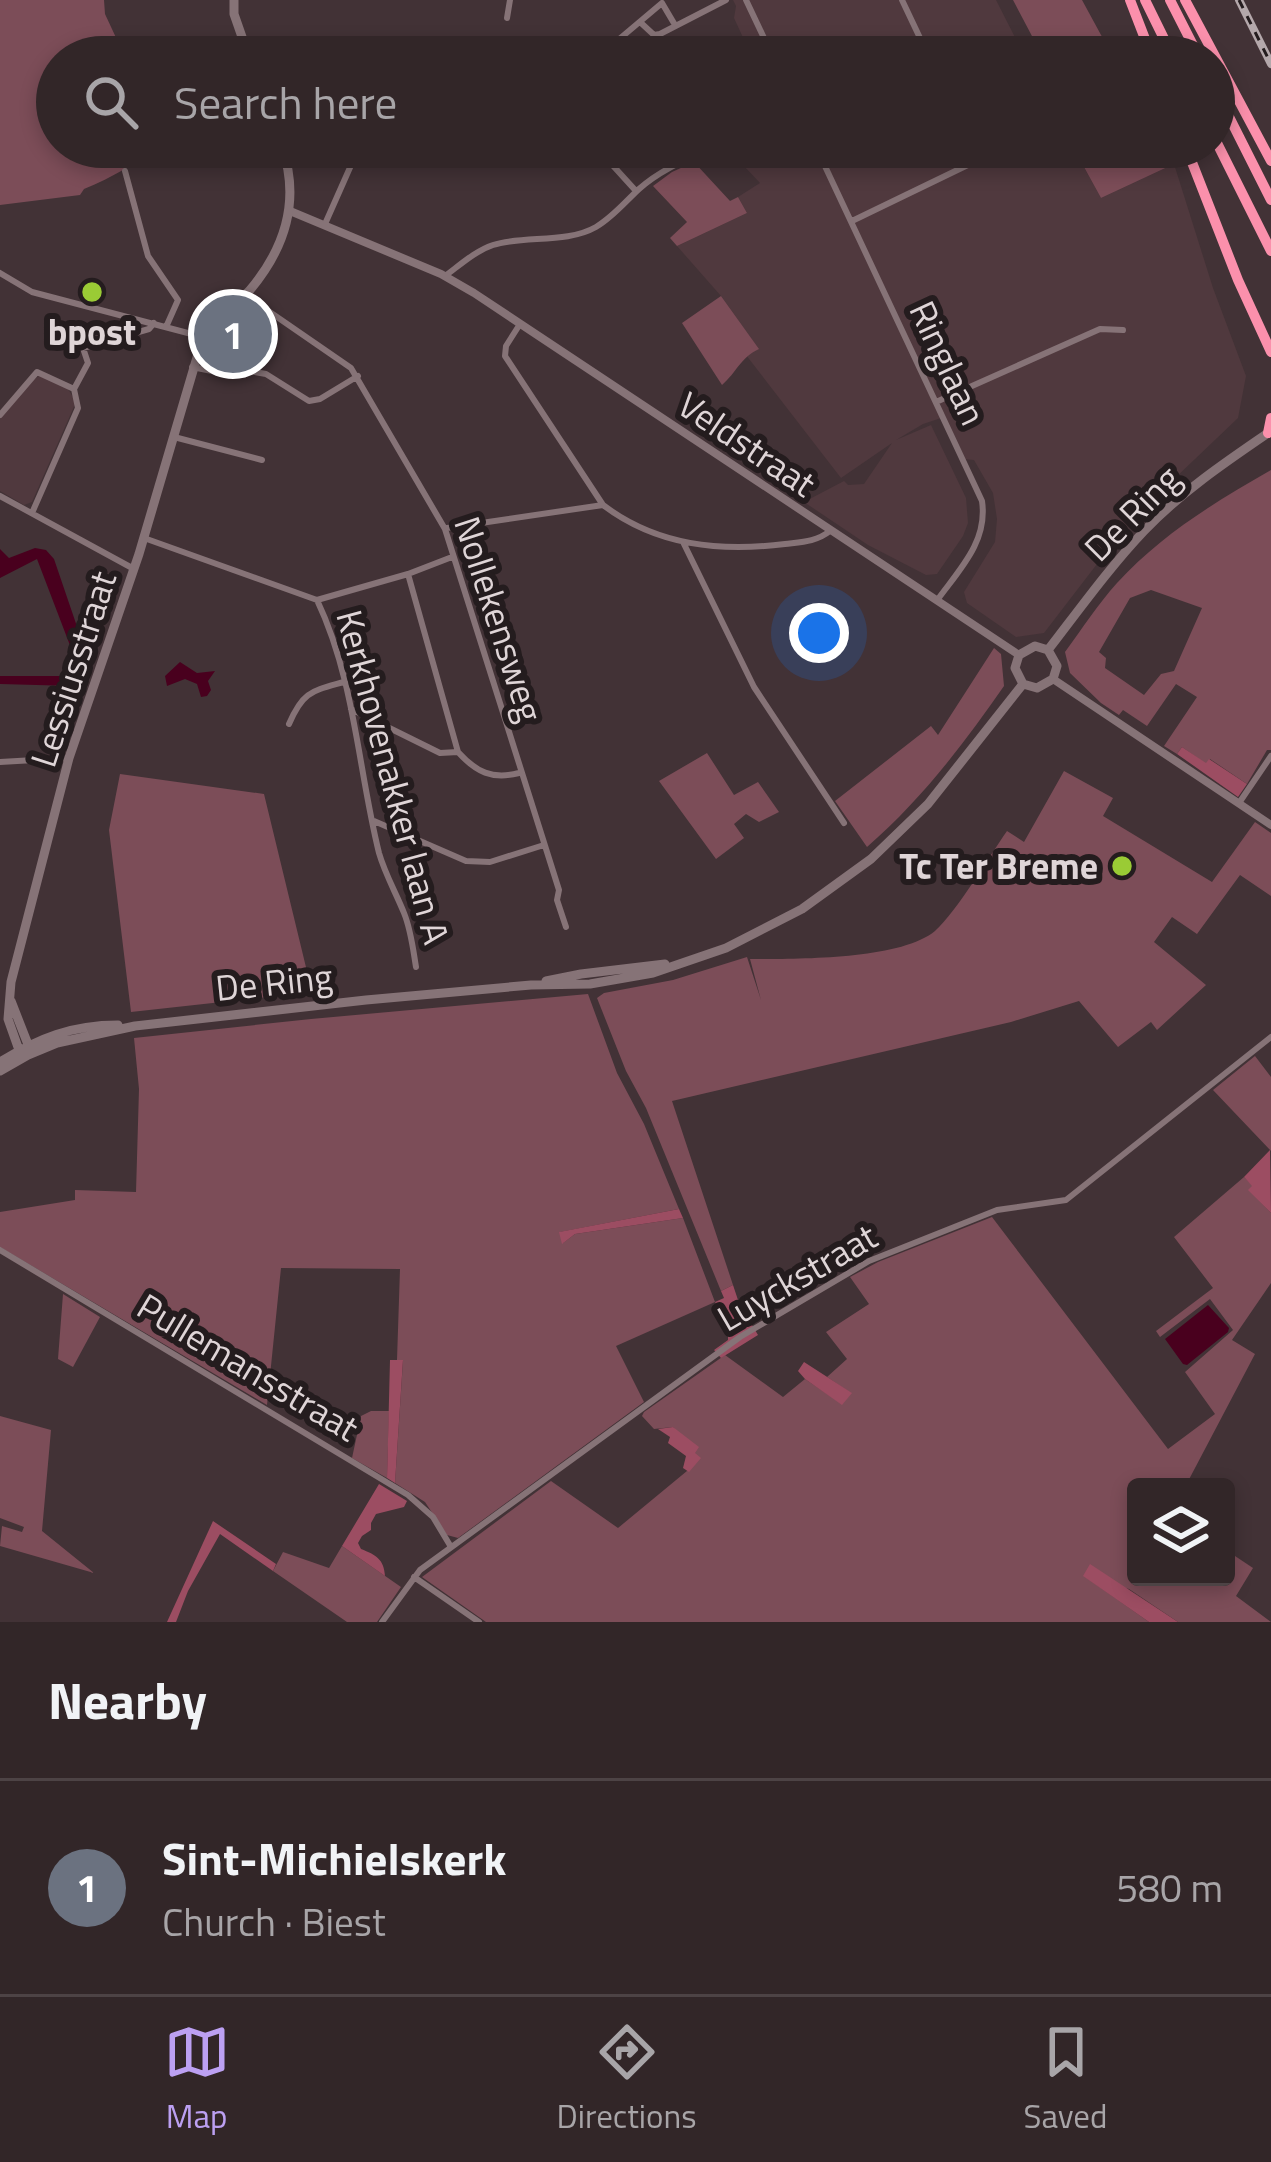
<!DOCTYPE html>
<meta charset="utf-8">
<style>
body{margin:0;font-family:"Titillium Web",sans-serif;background:#3d3234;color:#f1f3f6}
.controls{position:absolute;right:36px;bottom:36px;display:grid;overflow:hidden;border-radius:12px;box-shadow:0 6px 18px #0003}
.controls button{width:108px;height:108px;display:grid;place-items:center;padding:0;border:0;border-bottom:3px solid #4d4345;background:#322628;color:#f1f3f6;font:60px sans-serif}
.you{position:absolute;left:819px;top:633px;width:42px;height:42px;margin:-30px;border:9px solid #fff;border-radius:50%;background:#1a73e8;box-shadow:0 0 0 18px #1a73e833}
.badge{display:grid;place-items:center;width:78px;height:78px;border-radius:50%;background:#bca0f2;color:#fff;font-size:39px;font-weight:700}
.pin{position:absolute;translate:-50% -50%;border:6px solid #fff;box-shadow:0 3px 12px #0006}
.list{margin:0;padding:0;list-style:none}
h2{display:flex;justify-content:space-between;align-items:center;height:156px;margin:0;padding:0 48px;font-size:51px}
h2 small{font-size:39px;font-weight:400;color:#a8a5a8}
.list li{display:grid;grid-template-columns:78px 1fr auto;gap:36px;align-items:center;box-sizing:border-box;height:216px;padding:0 48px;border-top:3px solid #4d4345}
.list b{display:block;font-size:45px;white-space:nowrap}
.list p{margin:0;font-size:39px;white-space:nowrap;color:#a8a5a8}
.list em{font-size:39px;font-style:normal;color:#a8a5a8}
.icon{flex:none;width:66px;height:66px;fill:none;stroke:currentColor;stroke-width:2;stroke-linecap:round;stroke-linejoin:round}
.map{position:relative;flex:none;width:1271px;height:1622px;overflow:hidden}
.search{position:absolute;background:#322628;box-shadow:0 6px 18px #0003;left:36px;right:36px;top:36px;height:132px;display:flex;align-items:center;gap:30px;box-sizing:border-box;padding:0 42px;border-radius:66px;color:#a8a5a8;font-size:45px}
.sheet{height:372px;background:#322628}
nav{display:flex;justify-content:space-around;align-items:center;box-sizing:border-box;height:168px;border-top:3px solid #4d4345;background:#322628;font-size:33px;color:#a8a5a8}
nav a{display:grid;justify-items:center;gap:6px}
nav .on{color:#bca0f2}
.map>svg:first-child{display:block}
.built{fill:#50393e}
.green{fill:#7c4d58;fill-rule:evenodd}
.forest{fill:#9c4d62}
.water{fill:#49001e}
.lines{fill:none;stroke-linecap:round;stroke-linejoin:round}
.minor{stroke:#867377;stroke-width:6}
.tertiary{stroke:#867377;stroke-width:8}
.secondary{stroke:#867377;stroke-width:9}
.motorway{stroke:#fb90ac;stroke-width:10}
.rail-casing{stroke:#b4a8ab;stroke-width:8}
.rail{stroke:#241c1e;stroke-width:3;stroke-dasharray:9;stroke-linecap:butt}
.poi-dot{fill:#9acb35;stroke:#241c1e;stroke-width:4.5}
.labels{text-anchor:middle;stroke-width:12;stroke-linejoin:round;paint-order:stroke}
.poi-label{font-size:36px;font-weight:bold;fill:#dfd5d7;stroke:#241c1e}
.street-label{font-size:36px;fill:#dfd5d7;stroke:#241c1e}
</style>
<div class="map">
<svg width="1271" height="1622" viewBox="0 0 1271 1622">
<rect width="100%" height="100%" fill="#423236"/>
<path class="built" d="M733,0H996L1025,57H752L734,18L736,6Z
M726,147H1073L1101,198L1174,164L1213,288L1246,376L1238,418L1130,521L1044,633L1016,637L967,603L964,592L995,542L997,519L993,493L974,460L964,459L944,417L923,424L896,440L931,425L966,498L968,523L963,536L937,574L926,575L868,545L804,502L844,481L848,485L864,484L892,443L841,478L746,355L758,348L721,296L677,246L747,213L738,197L760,183Z
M40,375L68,389L76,402L32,502L24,505L0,491V419L24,388Z"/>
<path class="green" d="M0,0H104L105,14L125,57H57V147H164C136,161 113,178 84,189L80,195L0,205Z
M1013,0H1082L1113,57H1043Z
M1073,147H1168L1174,164L1101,198Z
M694,162L730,201L738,197L747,213L677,246L670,238L687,222L653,186L672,172Z
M721,296L759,349C740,358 737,372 722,385L682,323Z
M1271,470V750H1267L1247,784L1210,759L1206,764L1182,747L1177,754L1164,746L1197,697L1176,684L1147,726L1123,710L1119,715L1101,703L1070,673L1065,652C1082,629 1098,604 1117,583C1161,535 1215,502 1271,470ZM1151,590L1202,608L1174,671L1161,674L1144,695L1105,668L1106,658L1099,652L1130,598Z
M994,648L1001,654L1004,686C963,745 921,800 867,847L835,801L931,726L938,735Z
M707,753L734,795L758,782L779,812L759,822L746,814L734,824L744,838L716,859L659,781Z
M1064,771L1113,798L1103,816L1212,882L1255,822L1271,833V896L1240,875L1197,934L1172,917L1154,942L1206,985L1157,1030L1151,1022L1118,1047L1079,1001L1011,1022L672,1101L733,1285L721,1291L646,1108L626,1071L597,998L604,993L673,980L747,957L761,1000L750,959C796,959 900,960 935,931C958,910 988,858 1007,831L1024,842Z
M120,774L264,794L312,992L131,1012L109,830Z
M588,994L617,1073L644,1124L679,1209L560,1232L563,1243L575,1234L683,1218L715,1302L616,1346L644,1402L458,1538L447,1535L425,1502L395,1483L403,1361L397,1360L400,1269L281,1268L267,1405L0,1247V1212L75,1200V1190L136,1192L139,1089L134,1038L311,1019Z
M1255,1056L1271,1077V1151L1213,1090Z
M1244,1177L1253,1186L1249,1190L1271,1213V1283L1232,1340L1255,1354L1185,1487H1136V1577H1226V1550L1253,1568L1236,1596L1271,1622H1178L1129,1589L1084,1576L1149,1622H486L422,1577L551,1481L618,1528L693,1466L694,1453L673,1427L654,1429L642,1416L644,1412L725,1355L783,1397L805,1379L842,1404L851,1393L827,1377L847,1359L826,1332L869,1304L850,1277L878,1262L992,1217L1168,1449L1215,1414L1185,1372L1233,1330L1210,1299L1160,1337L1156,1331L1213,1288L1174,1237Z
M63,1294L100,1317L73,1367L58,1359Z
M371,1411H389L387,1478L352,1458L361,1416Z
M0,1416L51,1430L42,1531L94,1573L0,1546L2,1526L22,1532L24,1527L0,1518Z
M342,1546L401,1587L377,1622H347L273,1571L283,1552L329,1568Z"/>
<path class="forest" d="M1182,747L1206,763L1209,759L1247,784L1238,797L1177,754Z
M1270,1150L1271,1213L1248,1190L1252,1186L1244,1177Z
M679,1209L683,1218L575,1234L562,1244L559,1232Z
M733,1285L747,1327L752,1325L758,1335L721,1358L714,1350L728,1340V1324L715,1302L724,1298L721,1291Z
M390,1360H403L395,1483L387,1478Z
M804,1362L852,1393L842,1405L805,1379L798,1371Z
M673,1427L699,1447L695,1453L701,1458L689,1472L683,1468L686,1456L668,1443L670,1437L658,1429Z
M379,1484L407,1501L404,1507L376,1514L371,1523V1530L362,1536L358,1543L361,1549C376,1555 384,1559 385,1576L342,1546Z
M213,1521L276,1564L273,1571L220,1534L188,1591L176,1622H167Z
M1090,1564L1178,1622H1149L1083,1576Z"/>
<path class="water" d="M35,548L46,550L54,559L85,650L71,648L37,559L0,578V549L9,558Z
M72,658L81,661L79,679L73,686L0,684V676H66Z
M180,662L197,673L215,671L208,681L211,690L207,696L201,697L197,684L185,679L167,686L165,676Z
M1208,1305L1229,1328L1228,1332L1187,1365L1183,1364L1165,1339Z"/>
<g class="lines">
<path class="minor" d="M746,0L773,57
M902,0L929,57
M662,3L675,25
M507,18L510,0
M640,22L654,35L660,34L726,0
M598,57L662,3
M596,147L636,191
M816,147L982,501C988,541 960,569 938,599
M368,149L374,147
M125,171L148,256L178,300L166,327
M852,221L1005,147
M325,224L352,163L359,155
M0,273L32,292L203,337
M445,276C460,265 475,251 493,245C525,235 566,244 596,227C613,217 625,202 639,189C660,170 687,159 713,147
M245,295L351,368L445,529L559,890L557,900L566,927
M520,324L506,346L505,356L603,505C657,546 720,552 785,544C801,542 816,542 830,531
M192,367L217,372L249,371L266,374L309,401L320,399L358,376
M74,389L88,363L83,348L149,329L154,323
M936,402L1100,329L1123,330
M0,415L37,372L74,389L78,408L32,513
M174,437L262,460
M0,496L134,569
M447,528L603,505
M144,538L317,600L408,574L452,557
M683,542L754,687L844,823
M408,574L458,752
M317,600C355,680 358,769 379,853C385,874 396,893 404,913C411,930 413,949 416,967
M351,709L440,753L458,752C476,772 492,780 519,773
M289,724C303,691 312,691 344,682
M0,762L69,758
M1239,803L1271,756
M374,821L466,861L490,862L544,845
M0,1250L408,1495L433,1517L451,1547
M414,1577L479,1622
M382,1622L420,1570L740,1337L869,1261L997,1210L1066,1200L1271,1037"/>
<path class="tertiary" d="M290,211L441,274L474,293L1019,655
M1053,679L1271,825"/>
<path class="secondary" d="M234,0V14L249,57
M1048,650C1079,610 1109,568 1144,531C1181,492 1227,461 1271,431
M1023,684L1037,688L1053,679L1057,666L1048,650
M1023,684L1015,668L1019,655L1035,646L1048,650
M546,981L581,974L665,964
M11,1001L29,1047
M28,1055L19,1050L8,1019L11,982L69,758L139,554L203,337C210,326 217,315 228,307C235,301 244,297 250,290C286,247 300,199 282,147
M0,1062C39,1038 72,1025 118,1025
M0,1071L28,1055L57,1043L135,1026L366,1000L531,985L590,984L653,973L726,948L802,909L871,859L928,804L1023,684"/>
<path class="motorway" d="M1130,0L1152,57
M1145,0L1173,57
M1170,0L1199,57
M1185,0L1271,161
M1214,87L1271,200
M1214,137L1271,251
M1186,147L1238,280L1271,352
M1268,433L1271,418"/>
<g class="rail-casing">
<path id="rail" d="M1239,0L1271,64"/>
</g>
<use href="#rail" class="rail"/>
</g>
<g class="poi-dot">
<circle cx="92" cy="292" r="12"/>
<circle cx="1122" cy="866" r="12"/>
</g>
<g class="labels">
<g class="poi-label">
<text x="92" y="345">bpost</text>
<text x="1098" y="879" text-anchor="end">Tc Ter Breme</text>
</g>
<g class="street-label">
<text transform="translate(948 363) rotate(65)" y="13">Ringlaan</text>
<text transform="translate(747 444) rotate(34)" y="13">Veldstraat</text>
<text transform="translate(1132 513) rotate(-45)" y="13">De Ring</text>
<text transform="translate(499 619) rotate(72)" y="13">Nollekensweg</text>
<text transform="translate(73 669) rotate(-72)" y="13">Lessiusstraat</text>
<text transform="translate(393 777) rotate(75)" y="13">Kerkhovenakker laan A</text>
<text transform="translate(274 982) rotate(-6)" y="13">De Ring</text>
<text transform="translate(797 1277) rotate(-30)" y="13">Luyckstraat</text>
<text transform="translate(248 1367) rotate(31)" y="13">Pullemansstraat</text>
</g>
</g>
</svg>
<div class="controls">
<button><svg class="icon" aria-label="layers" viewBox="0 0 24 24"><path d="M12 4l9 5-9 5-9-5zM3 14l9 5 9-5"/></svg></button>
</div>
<div class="you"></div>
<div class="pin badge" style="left:233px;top:334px;background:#6b7280">1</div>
<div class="search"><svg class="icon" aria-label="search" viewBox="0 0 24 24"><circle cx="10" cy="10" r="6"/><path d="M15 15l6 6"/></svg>Search here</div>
</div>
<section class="sheet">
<h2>Nearby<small></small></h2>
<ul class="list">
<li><span class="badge" style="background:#6b7280">1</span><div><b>Sint-Michielskerk</b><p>Church · Biest</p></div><em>580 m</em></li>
</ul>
</section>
<nav>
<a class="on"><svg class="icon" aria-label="map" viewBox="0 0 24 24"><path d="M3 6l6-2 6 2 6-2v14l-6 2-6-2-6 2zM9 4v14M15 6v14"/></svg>Map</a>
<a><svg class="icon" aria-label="directions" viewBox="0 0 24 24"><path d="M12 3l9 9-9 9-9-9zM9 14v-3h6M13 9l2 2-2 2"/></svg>Directions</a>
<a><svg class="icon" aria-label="saved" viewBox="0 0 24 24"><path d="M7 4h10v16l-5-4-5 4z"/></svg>Saved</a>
</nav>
